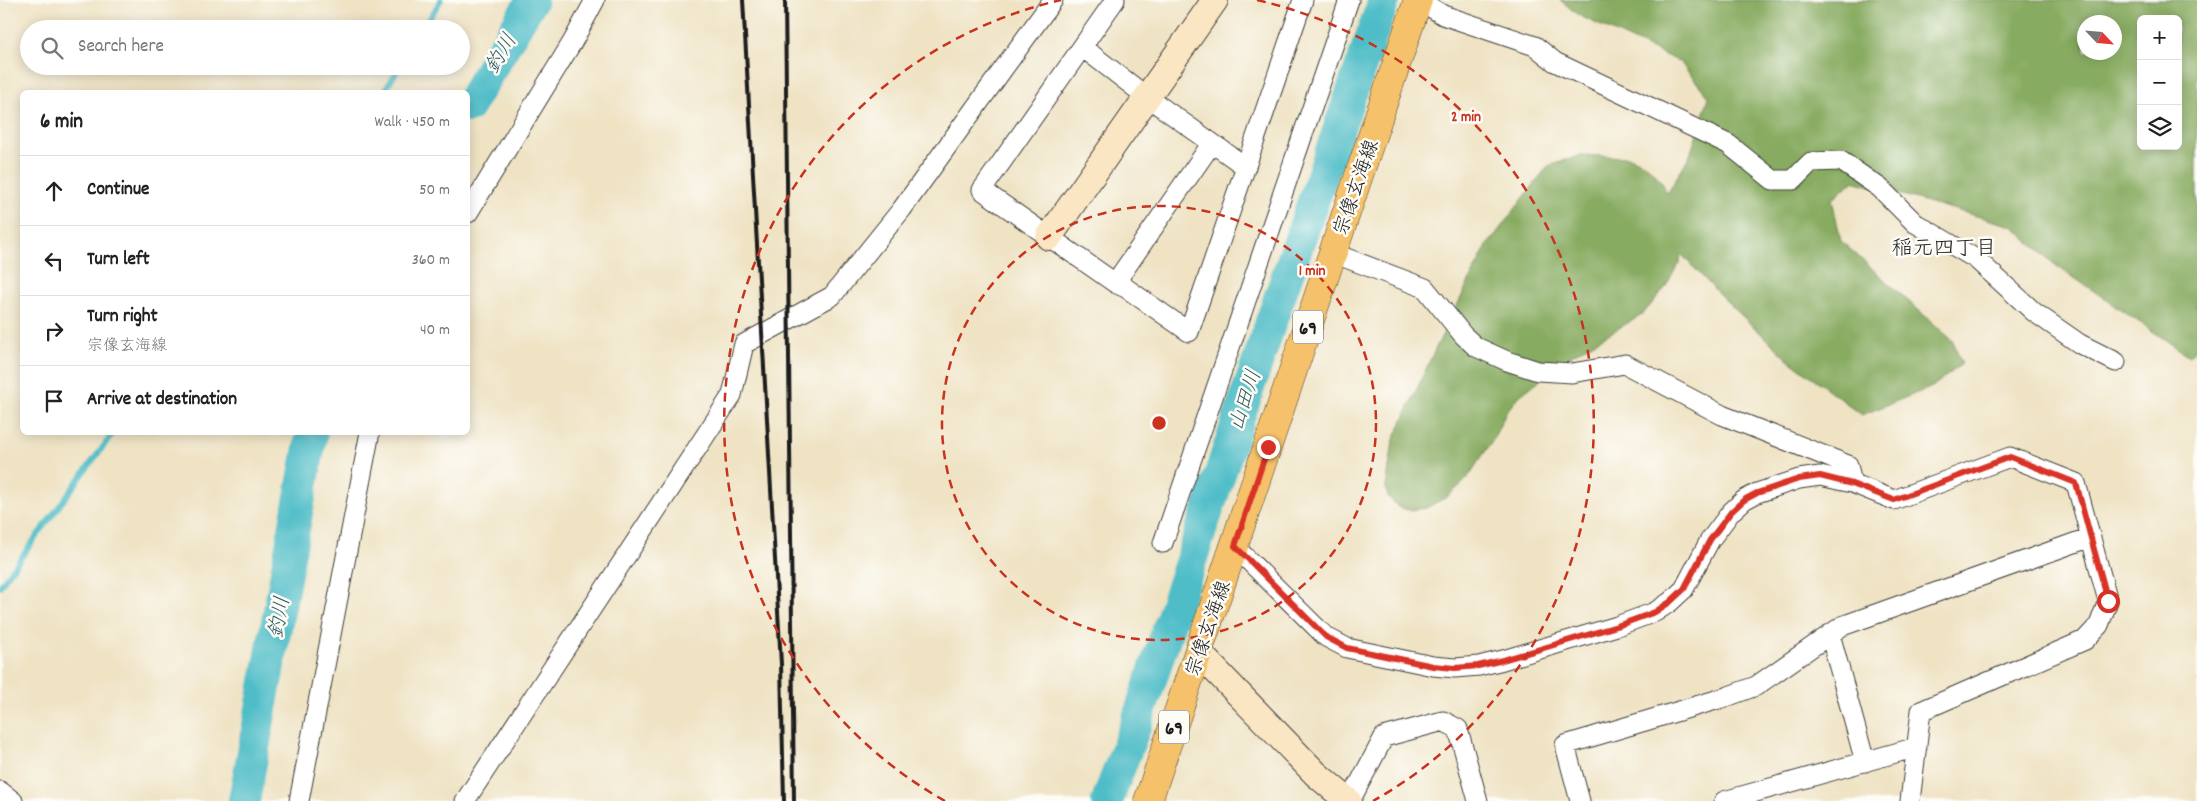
<!DOCTYPE html>
<meta charset="utf-8">
<style>
body{margin:0;font-family:Dekko,"Klee One",sans-serif;background:#f2f2f2;color:#222}
.controls{position:absolute;right:15px;top:15px;display:grid;overflow:hidden;border-radius:8px;box-shadow:0 2px 12px #0003}
.controls button{width:45px;height:45px;display:grid;place-items:center;padding:0;border:0;border-bottom:1px solid #e0e0e0;background:#fff;color:#222;font:25px sans-serif}
.compass{position:absolute;left:2077px;top:15px;width:45px;height:45px;border-radius:50%;background:#fff;box-shadow:0 2px 12px #0003;rotate:116deg}
.stop{position:absolute;width:15px;height:15px;margin:-11px;border:4px solid #d93025;border-radius:50%;background:#fff}
.stop.end{background:#d93025;border-color:#fff;box-shadow:0 1px 5px #0008}
.list{margin:0;padding:0;list-style:none}
h2{display:flex;justify-content:space-between;align-items:center;height:65px;margin:0;padding:0 20px;font-size:21px}
h2 small{font-size:16px;font-weight:400;color:#767676}
.list li{display:grid;grid-template-columns:32px 1fr auto;gap:15px;align-items:center;box-sizing:border-box;height:70px;padding:0 20px;border-top:1px solid #e0e0e0}
.list b{display:block;font-size:19px;white-space:nowrap}
.list p{margin:0;font-size:16px;white-space:nowrap;color:#767676}
.list em{font-size:16px;font-style:normal;color:#767676}
.icon{flex:none;width:28px;height:28px;fill:none;stroke:currentColor;stroke-width:2;stroke-linecap:round;stroke-linejoin:round}
.map{position:relative;flex:none;width:2197px;height:801px;overflow:hidden}
.search{position:absolute;background:#fff;box-shadow:0 2px 12px #0003;left:20px;top:20px;width:450px;height:55px;display:flex;align-items:center;gap:12px;box-sizing:border-box;padding:0 18px;border-radius:28px;color:#767676;font-size:19px}
.panel{position:absolute;background:#fff;box-shadow:0 2px 12px #0003;left:20px;top:90px;width:450px;height:345px;border-radius:8px}
.map>svg:first-child{display:block}
.forest{fill:#87ab60;stroke:#52643e;fill-rule:evenodd}
.lines{fill:none;stroke-linecap:round;stroke-linejoin:round}
.stream{stroke:#50bdc8;stroke-width:5.5}
.river{stroke:#50bdc8;stroke-width:32}
.street-casing{stroke:#3c3a35;stroke-width:21}
.secondary-casing{stroke:#3c3a35;stroke-width:28}
.primary-casing{stroke:#3c3a35;stroke-width:29}
.street{stroke:#fff;stroke-width:19}
.secondary{stroke:#fbe6c4;stroke-width:26}
.primary{stroke:#f5c16b;stroke-width:28}
.rail{stroke:#1c1c1c;stroke-width:4}
.route{stroke:#d93025;stroke-width:6}
.ring{fill:none;stroke:#c8321e;stroke-width:2.5;stroke-dasharray:9 6}
.labels{text-anchor:middle;stroke-width:5;stroke-linejoin:round;paint-order:stroke}
.shield{fill:#fdfcf7;stroke:#605f5e;stroke-width:1}
.shield-label{font-size:19px;font-weight:bold;fill:#1c1c1c}
.street-label{font-size:20px;fill:#1c1c1c;stroke:#fdfcf7}
.water-label{font-size:21px;font-style:italic;fill:#315c61;stroke:#fdfcf7}
.neighbourhood-label{font-size:21px;fill:#1c1c1c;stroke:#fdfcf7}
.centre{fill:#c8321e;stroke:#fdfcf7;stroke-width:2.5}
.ring-label{font-size:15px;text-anchor:middle;font-weight:bold;fill:#c8321e;stroke:#fdfcf7;stroke-width:5;stroke-linejoin:round;paint-order:stroke}
</style>
<div class="map">
<svg width="2197" height="801" viewBox="0 0 2197 801">
<rect width="100%" height="100%" fill="#fdfcf7"/>
<filter id="ink" filterUnits="userSpaceOnUse"><feTurbulence type="fractalNoise" baseFrequency=".02" numOctaves="2"/><feDisplacementMap in="SourceGraphic" scale="10" xChannelSelector="R" yChannelSelector="G"/><feConvolveMatrix kernelMatrix="1 2 1 2 8 2 1 2 1" color-interpolation-filters="sRGB"/></filter>
<filter id="wash" filterUnits="userSpaceOnUse"><feTurbulence type="fractalNoise" baseFrequency=".0096" numOctaves="4" result="noise"/><feDisplacementMap in="SourceGraphic" scale="20" xChannelSelector="R" yChannelSelector="G"/><feGaussianBlur stdDeviation="1.12" result="paint"/><feColorMatrix in="noise" values="0 0 0 0 0 0 0 0 0 0 0 0 0 0 0 0 0 1.4 0 .05"/><feComposite in="paint" operator="in"/></filter>
<g filter="url(#wash)">
<rect width="100%" height="100%" fill="#efe3c4"/>
<path class="forest" d="M1560,0H2197V348L2189,356L2054,264L2012,226L1853,181L1832,199L1841,241L1952,340L1962,364L1932,387L1862,415L1788,359L1721,296L1681,254L1680,261L1665,288L1642,315L1573,354L1518,397L1507,411L1491,443L1466,480L1447,497L1426,508L1409,510L1398,507L1388,497L1386,487L1393,442L1431,358L1486,247L1548,166L1581,155L1629,157L1646,164L1662,182L1667,194L1690,155L1709,97L1680,62L1580,16ZM2141,19H2178V146H2141ZM2084,22H2114V52H2084Z"/>
<g class="lines">
<path class="stream" d="M423,29L441,0
M384,92L400,66
M0,586L114,432"/>
<path class="river" d="M468,107L532,0
M244,801L312,432
M1107,801L1135,727L1275,310L1384,0"/>
</g>
</g>
<g filter="url(#ink)">
<g class="lines">
<g class="street-casing">
<path id="street" d="M1115,0L982,190L1115,283L1126,288L1189,332L1303,0
M1419,0L1443,15L1535,46L1555,62L1728,144L1773,180H1793L1811,162L1841,161L1880,188L1915,223L1976,259L2034,312L2080,344L2116,362
M1082,47L1147,97L1246,167
M468,213L573,41L595,0
M1333,253L1425,288L1463,335L1476,347L1507,361L1538,371L1572,373L1625,364L1722,415L1848,465L1852,483
M1115,283L1212,143
M1163,543L1349,0
M1235,547L1326,637L1347,648L1433,666L1455,668L1479,666L1503,660L1617,626L1655,612L1670,602L1684,589L1710,540L1731,512L1744,500L1757,493L1799,479L1820,476L1852,483L1894,500L2010,457L2076,483L2108,601L2099,625L2085,640L1921,711L1910,801
M1830,634L1865,762
M0,791L13,801
M299,801L370,432
M465,801L732,395L744,344L832,296L902,209L1053,0
M1350,801L1384,737L1443,721L1458,729L1478,801
M1580,801L1565,745L1726,697L1756,686L1842,626L2091,537
M1724,801L1917,747"/>
</g>
<g class="secondary-casing">
<path id="secondary" d="M1049,237L1215,0
M1199,653L1316,774L1348,801"/>
</g>
<g class="primary-casing">
<path id="primary" d="M1148,801L1418,0"/>
</g>
<use href="#street" class="street"/>
<use href="#secondary" class="secondary"/>
<use href="#primary" class="primary"/>
<path class="rail" d="M743,0L781,664L784,801
M785,0L794,801"/>
</g>
</g>
<g class="lines" filter="url(#ink)">
<path class="route" d="M1268,447L1235,546L1326,637L1347,648L1433,666L1455,668L1478,666L1503,660L1617,626L1655,612L1670,602L1684,589L1710,540L1731,512L1744,500L1757,493L1799,479L1820,476L1852,484L1894,500L2010,457L2076,483L2108,601"/>
</g>
<g class="ring">
<circle cx="1159" cy="423" r="217"/>
<path d="M945 801A434 434 0 0 1 1061 0M1257 0A434 434 0 0 1 1373 801"/>
</g>
<g class="labels">
<g class="shield">
<rect x="1293" y="310.5" width="30" height="33" rx="4"/>
<rect x="1159" y="710.5" width="30" height="33" rx="4"/>
</g>
<g class="shield-label">
<text x="1308" y="334">69</text>
<text x="1174" y="734">69</text>
</g>
<g class="street-label">
<text transform="translate(1355 187) rotate(-71)" y="7">宗像玄海線</text>
<text transform="translate(1207 628) rotate(-71)" y="7">宗像玄海線</text>
</g>
<g class="water-label">
<text transform="translate(500 53) rotate(-59)" y="7">釣川</text>
<text transform="translate(1244 400) rotate(-72)" y="7">山田川</text>
<text transform="translate(278 617) rotate(-80)" y="7">釣川</text>
</g>
<g class="neighbourhood-label">
<text x="1944" y="254">稲元四丁目</text>
</g>
</g>
<circle cx="1159" cy="423" r="8" class="centre"/>
<g class="ring-label">
<text x="1466" y="121">2 min</text>
<text x="1312" y="275">1 min</text>
</g>
</svg>
<div class="controls">
<button>+</button>
<button>−</button>
<button><svg class="icon" aria-label="layers" viewBox="0 0 24 24"><path d="M12 4l9 5-9 5-9-5zM3 14l9 5 9-5"/></svg></button>
</div>
<svg class="compass" viewBox="-18 -18 36 36"><path d="M0-13l5 13h-10z" fill="#e53935"/><path d="M0 13l5-13h-10z" fill="#767676"/></svg>
<div class="stop" style="left:2108px;top:601px"></div>
<div class="stop end" style="left:1268px;top:447px"></div>
<div class="search"><svg class="icon" aria-label="search" viewBox="0 0 24 24"><circle cx="10" cy="10" r="6"/><path d="M15 15l6 6"/></svg>Search here</div>
<section class="panel">
<h2>6 min<small>Walk · 450 m</small></h2>
<ul class="list">
<li><svg class="icon" aria-label="ahead" viewBox="0 0 24 24"><path d="M12 20V5M6 11l6-6 6 6"/></svg><div><b>Continue</b></div><em>50 m</em></li>
<li><svg class="icon" aria-label="left" viewBox="0 0 24 24"><path d="M17 20v-9H6M10 6l-5 5 5 5"/></svg><div><b>Turn left</b></div><em>360 m</em></li>
<li><svg class="icon" aria-label="right" viewBox="0 0 24 24"><path d="M7 20v-9h11M14 6l5 5-5 5"/></svg><div><b>Turn right</b><p>宗像玄海線</p></div><em>40 m</em></li>
<li><svg class="icon" aria-label="arrive" viewBox="0 0 24 24"><path d="M6 21V4h12l-3 4 3 4H6"/></svg><div><b>Arrive at destination</b></div></li>
</ul>
</section>
</div>
